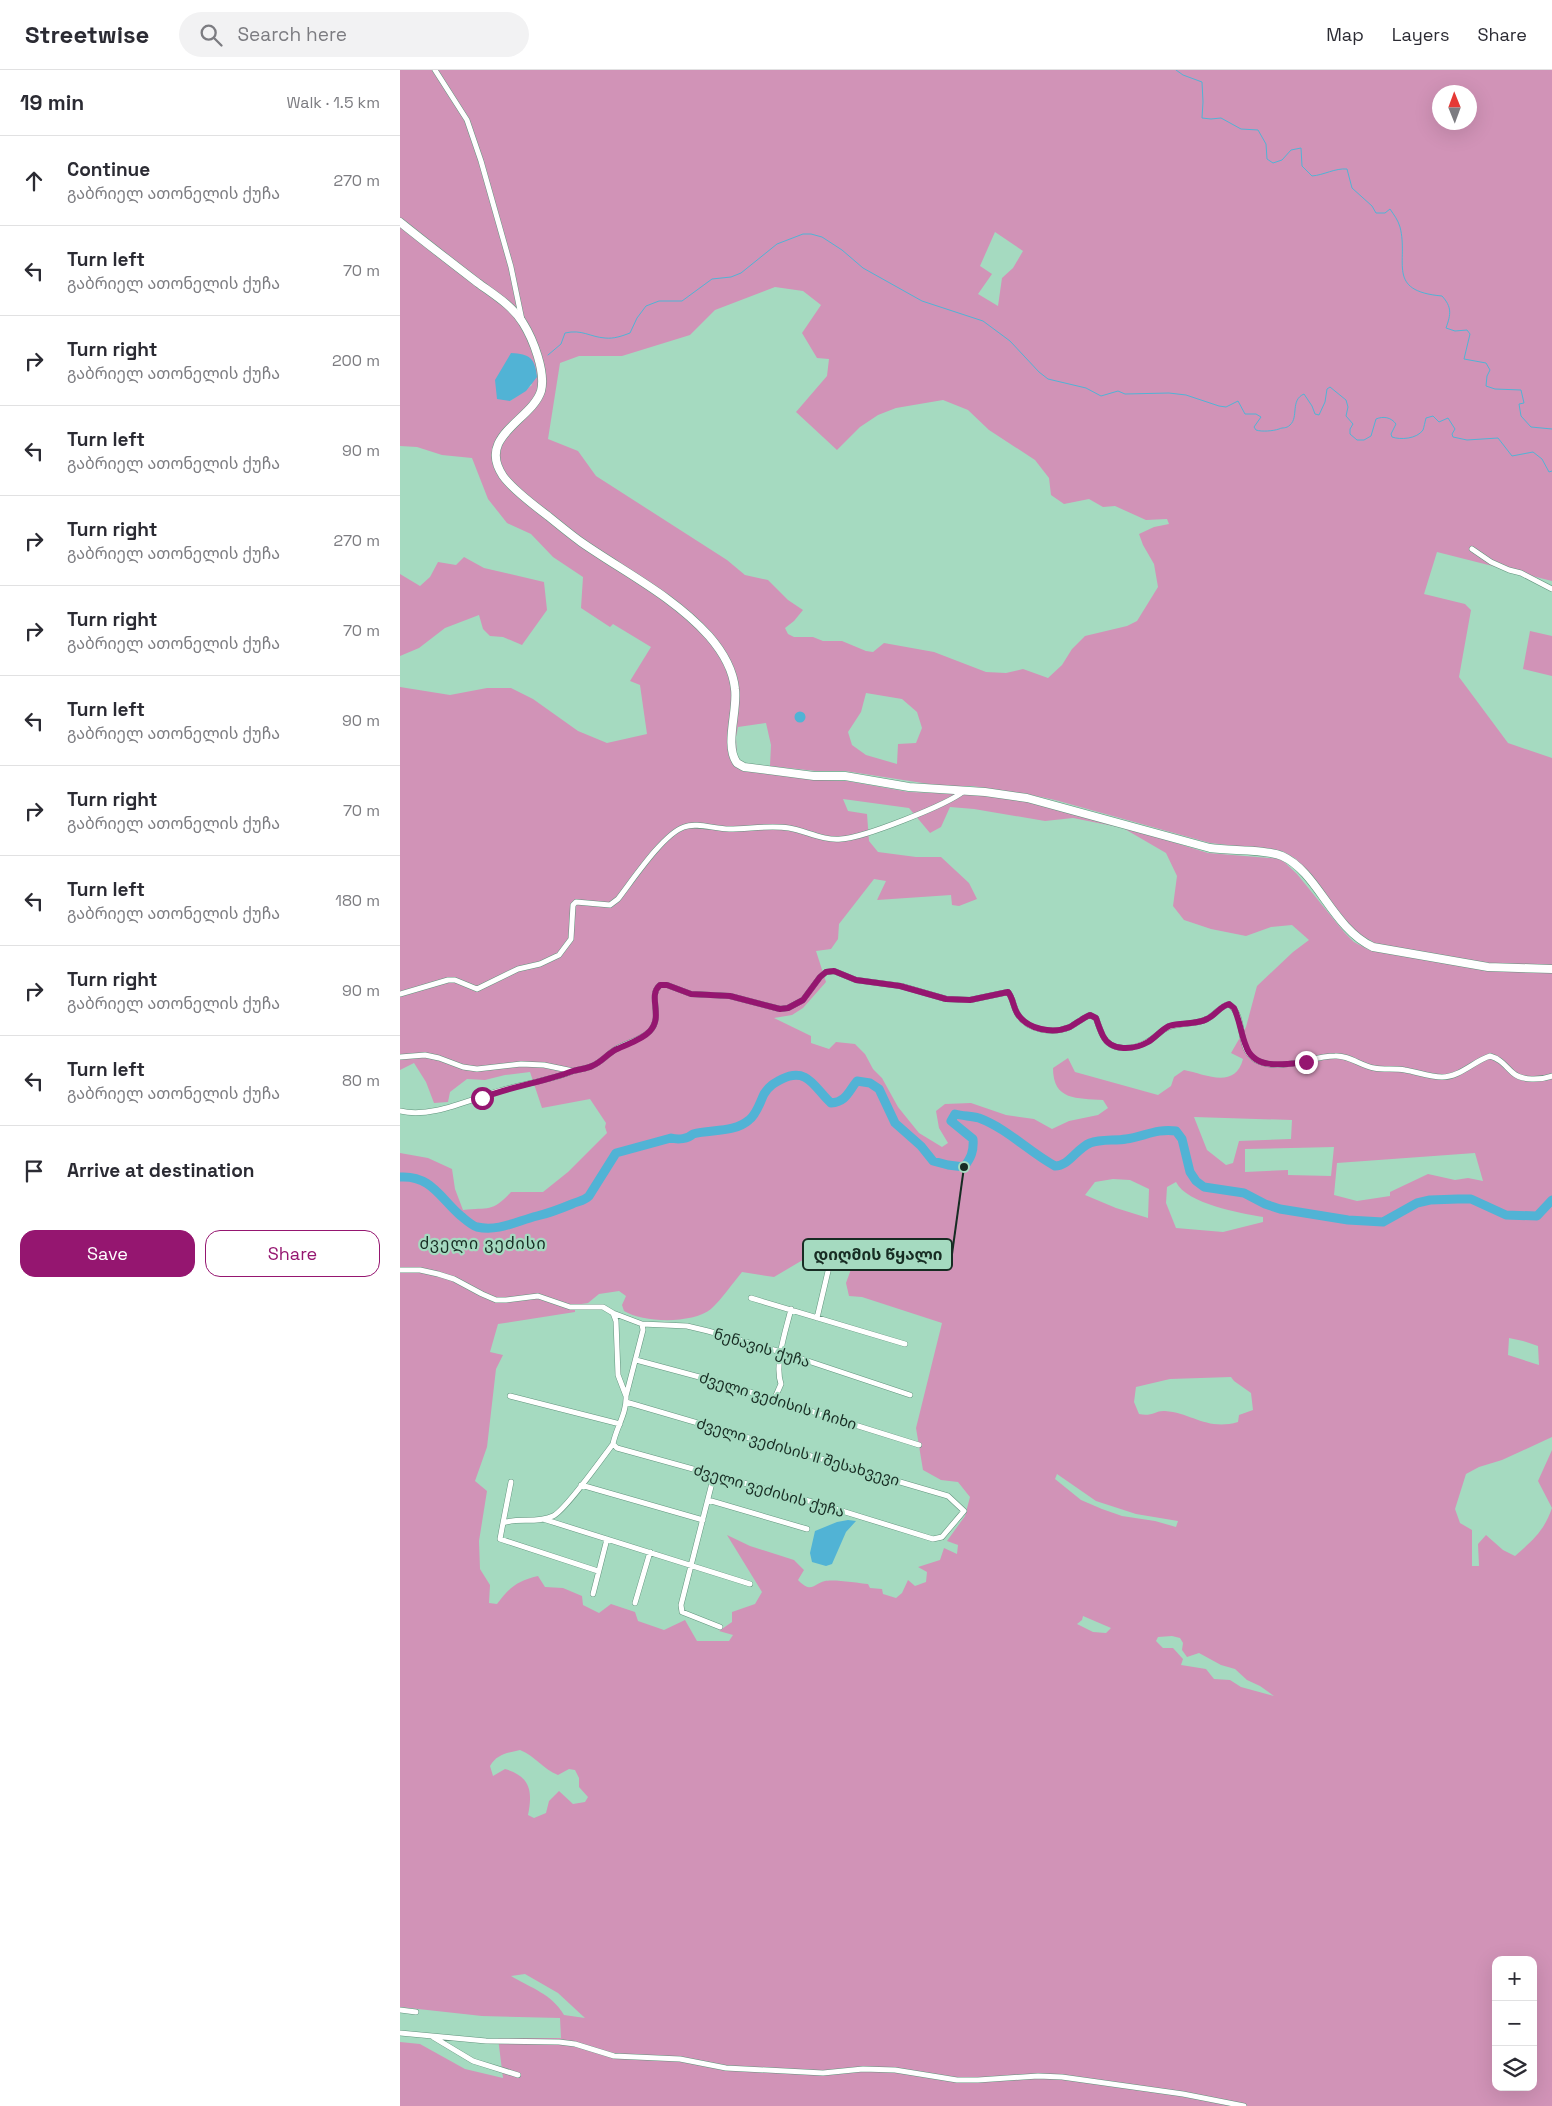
<!DOCTYPE html>
<meta charset="utf-8">
<style>
body{margin:0;font-family:"Space Grotesk","Noto Sans Georgian",sans-serif;background:#f2f2f3;color:#2b2b33}
.controls{position:absolute;right:15px;bottom:15px;display:grid;overflow:hidden;border-radius:10px;box-shadow:0 5px 20px #0002}
.controls button{width:45px;height:45px;display:grid;place-items:center;padding:0;border:0;border-bottom:1px solid #e1e1e2;background:#fff;color:#2b2b33;font:25px sans-serif}
.compass{position:absolute;left:1032px;top:15px;width:45px;height:45px;border-radius:50%;background:#fff;box-shadow:0 5px 20px #0002;rotate:359deg}
.stop{position:absolute;width:15px;height:15px;margin:-11px;border:4px solid #951670;border-radius:50%;background:#fff}
.stop.end{background:#951670;border-color:#fff;box-shadow:0 1px 5px #0008}
.list{margin:0;padding:0;list-style:none}
h2{display:flex;justify-content:space-between;align-items:center;height:65px;margin:0;padding:0 20px;font-size:21px}
h2 small{font-size:16px;font-weight:400;color:#7c7c81}
.list li{display:grid;grid-template-columns:32px 1fr auto;gap:15px;align-items:center;box-sizing:border-box;height:90px;padding:0 20px;border-top:1px solid #e1e1e2}
.list b{display:block;font-size:19px;white-space:nowrap}
.list p{margin:0;font-size:16px;white-space:nowrap;color:#7c7c81}
.list em{font-size:16px;font-style:normal;color:#7c7c81}
.actions{display:flex;gap:10px;padding:15px 20px}
.actions a{flex:1;padding:11px 0;border:1px solid #951670;border-radius:15px;text-align:center;font-size:18px;color:#951670}
.actions .main{background:#951670;color:#fff}
.icon{flex:none;width:28px;height:28px;fill:none;stroke:currentColor;stroke-width:2;stroke-linecap:round;stroke-linejoin:round}
.map{position:relative;flex:none;width:1152px;height:2036px;overflow:hidden}
header{display:flex;align-items:center;gap:30px;box-sizing:border-box;height:70px;padding:0 25px;background:#fff;border-bottom:1px solid #e1e1e2}
header strong{font-size:24px}
nav{display:flex;gap:28px;margin-inline-start:auto;font-size:18px}
.search{width:350px;height:45px;background:#f2f2f3;display:flex;align-items:center;gap:12px;box-sizing:border-box;padding:0 18px;border-radius:28px;color:#7c7c81;font-size:19px}
main{display:flex}
aside{flex:1;background:#fff}
.map>svg:first-child{display:block}
.green{fill:#d193b7;fill-rule:evenodd}
.water{fill:#51b3d5}
.lines{fill:none;stroke-linecap:round;stroke-linejoin:round}
.stream{stroke:#51b3d5;stroke-width:1}
.river{stroke:#51b3d5;stroke-width:9}
.street-casing{stroke:#62947d;stroke-width:6}
.secondary-casing{stroke:#62947d;stroke-width:9}
.street{stroke:#fff;stroke-width:5}
.secondary{stroke:#fff;stroke-width:8}
.route{stroke:#951670;stroke-width:6}
.labels{text-anchor:middle;stroke-width:4.5;stroke-linejoin:round;paint-order:stroke}
.street-label{font-size:15px;fill:#172c23;stroke:#a5dac0}
.neighbourhood-label{font-size:16px;letter-spacing:1px;fill:#172c23;stroke:#a5dac0}
.leader{fill:none;stroke:#172c23;stroke-width:2}
.callout-dot{fill:#172c23;stroke:#a5dac0;stroke-width:2}
.callout{fill:#a5dac0;stroke:#172c23;stroke-width:2}
.callout-label{font-size:16px;text-anchor:middle;font-weight:bold;fill:#172c23}
</style>
<header>
<strong>Streetwise</strong>
<div class="search"><svg class="icon" aria-label="search" viewBox="0 0 24 24"><circle cx="10" cy="10" r="6"/><path d="M15 15l6 6"/></svg>Search here</div>
<nav><a>Map</a><a>Layers</a><a>Share</a></nav>
</header>
<main>
<aside>
<h2>19 min<small>Walk · 1.5 km</small></h2>
<ul class="list">
<li><svg class="icon" aria-label="ahead" viewBox="0 0 24 24"><path d="M12 20V5M6 11l6-6 6 6"/></svg><div><b>Continue</b><p>გაბრიელ ათონელის ქუჩა</p></div><em>270 m</em></li>
<li><svg class="icon" aria-label="left" viewBox="0 0 24 24"><path d="M17 20v-9H6M10 6l-5 5 5 5"/></svg><div><b>Turn left</b><p>გაბრიელ ათონელის ქუჩა</p></div><em>70 m</em></li>
<li><svg class="icon" aria-label="right" viewBox="0 0 24 24"><path d="M7 20v-9h11M14 6l5 5-5 5"/></svg><div><b>Turn right</b><p>გაბრიელ ათონელის ქუჩა</p></div><em>200 m</em></li>
<li><svg class="icon" aria-label="left" viewBox="0 0 24 24"><path d="M17 20v-9H6M10 6l-5 5 5 5"/></svg><div><b>Turn left</b><p>გაბრიელ ათონელის ქუჩა</p></div><em>90 m</em></li>
<li><svg class="icon" aria-label="right" viewBox="0 0 24 24"><path d="M7 20v-9h11M14 6l5 5-5 5"/></svg><div><b>Turn right</b><p>გაბრიელ ათონელის ქუჩა</p></div><em>270 m</em></li>
<li><svg class="icon" aria-label="right" viewBox="0 0 24 24"><path d="M7 20v-9h11M14 6l5 5-5 5"/></svg><div><b>Turn right</b><p>გაბრიელ ათონელის ქუჩა</p></div><em>70 m</em></li>
<li><svg class="icon" aria-label="left" viewBox="0 0 24 24"><path d="M17 20v-9H6M10 6l-5 5 5 5"/></svg><div><b>Turn left</b><p>გაბრიელ ათონელის ქუჩა</p></div><em>90 m</em></li>
<li><svg class="icon" aria-label="right" viewBox="0 0 24 24"><path d="M7 20v-9h11M14 6l5 5-5 5"/></svg><div><b>Turn right</b><p>გაბრიელ ათონელის ქუჩა</p></div><em>70 m</em></li>
<li><svg class="icon" aria-label="left" viewBox="0 0 24 24"><path d="M17 20v-9H6M10 6l-5 5 5 5"/></svg><div><b>Turn left</b><p>გაბრიელ ათონელის ქუჩა</p></div><em>180 m</em></li>
<li><svg class="icon" aria-label="right" viewBox="0 0 24 24"><path d="M7 20v-9h11M14 6l5 5-5 5"/></svg><div><b>Turn right</b><p>გაბრიელ ათონელის ქუჩა</p></div><em>90 m</em></li>
<li><svg class="icon" aria-label="left" viewBox="0 0 24 24"><path d="M17 20v-9H6M10 6l-5 5 5 5"/></svg><div><b>Turn left</b><p>გაბრიელ ათონელის ქუჩა</p></div><em>80 m</em></li>
<li><svg class="icon" aria-label="arrive" viewBox="0 0 24 24"><path d="M6 21V4h12l-3 4 3 4H6"/></svg><div><b>Arrive at destination</b></div></li>
</ul>
<div class="actions"><a class="main">Save</a><a>Share</a></div>
</aside>
<div class="map">
<svg width="1152" height="2036" viewBox="0 0 1152 2036">
<rect width="100%" height="100%" fill="#a5dac0"/>
<path class="green" d="M0,0H1152V511L1037,482L1024,524L1065,534L1071,540L1059,607L1108,673L1152,688V1367L1102,1390L1079,1397L1066,1404L1055,1439L1060,1453L1072,1460V1496H1079L1078,1474L1086,1465L1103,1480L1115,1486C1133,1470 1144,1461 1152,1438L1138,1411L1152,1380V2036H0V1972L20,1974L65,1999L103,2008L98,1968H161L160,1948L82,1946L0,1937V1083L28,1088L52,1099L55,1119L63,1140C89,1137 92,1143 111,1122H143L168,1102L207,1063L205,1057L206,1053L190,1029L142,1038L130,1002L105,1005L85,1010L67,1009L50,1022L48,1032L34,1033L26,1012L14,993L0,1000V617L50,625L87,618H111L133,629L178,661L207,673L247,664L240,615L230,611L251,577L213,554L210,557L181,538L183,507L153,487L131,464L107,453L88,429L72,388L42,385L17,377L0,376ZM1040,22H1070V52H1040ZM595,162L623,181L613,198L602,208L598,236L578,224L592,204L580,196ZM375,217L403,221L421,235L402,263L417,288L429,289L427,306L396,342L437,380L460,357L478,345L496,338L543,330L568,340L589,360L635,390L649,408L651,425L664,434L689,429L703,437L715,436L746,450L767,449L769,454L754,457L739,464L743,475L754,494L758,517L737,551L727,556L685,566L672,579L662,595L648,608L623,599L606,603L586,602L534,582L484,573L473,582L466,581L442,571H423L413,567H394L388,564L385,558L394,551L403,540L388,530L368,510L345,505L327,490L196,406L178,381L148,369L160,293L179,286H222L290,265L315,240ZM111,284L132,315L110,331L104,297ZM466,623L502,629L517,642L522,658L516,673L498,674L497,694L466,685L452,675L448,662L461,642ZM366,653L371,675L370,696L416,701H445L542,716H572L627,724L655,730L810,773L882,781L896,789L953,859L961,866L972,871L969,880L954,872L944,862L897,804L881,789L808,783L737,761L626,731L582,725L509,722L447,711L422,710L348,700L344,693L337,688L336,667L338,657ZM443,729L509,738L530,763L541,757L550,737L574,739L645,751L673,748L723,758L766,783L777,806L773,836L784,850L811,859L846,866L871,857L892,855L909,870L893,882L857,916L846,957L831,983L843,989C835,1020 805,1004 784,1000L774,1007L771,1016L758,1025L675,1002L668,988L653,998C653,1031 677,1028 703,1030L708,1038L698,1045L669,1051L652,1059L634,1049L606,1045L571,1033L545,1034L536,1041L539,1058L548,1073L542,1077L519,1063L498,1037L482,1008L473,999L465,984L455,974L436,972L429,979L411,973V966L374,948L392,945L403,938L426,912L416,881L431,879L438,869L439,854L474,809L486,811L477,830L551,825L552,835L559,836L577,829L569,813L541,787H516L478,782L469,771L467,744L448,741ZM794,1047L892,1050L891,1069L839,1071L833,1093L826,1095L807,1080ZM934,1077L931,1106L888,1105V1100L845,1102V1079ZM1075,1083L1083,1111L1068,1108L1055,1110L1028,1104L990,1122V1126L957,1131L934,1125L937,1093ZM713,1109L730,1110L749,1119L748,1148L716,1138L685,1125L695,1112ZM776,1112C787,1134 840,1143 863,1147V1152L823,1162L776,1158L766,1133L767,1117ZM432,1176L446,1181L454,1191L446,1213L449,1226L462,1227L542,1253L516,1358L523,1400L541,1410L558,1412L570,1427L565,1446L547,1471L558,1475L557,1484L544,1478L540,1490L518,1497L527,1502L526,1512L515,1516L508,1510L502,1523L496,1528L483,1524L482,1519L470,1518L468,1514C459,1513 433,1509 425,1511C413,1514 412,1524 398,1510L404,1500L394,1490L350,1476L327,1465L362,1522L355,1534L332,1542V1552L319,1561L333,1565L329,1571H297L285,1550L264,1560L238,1551L235,1542L211,1534L199,1543L183,1535L182,1526L163,1518L145,1517L138,1506C117,1511 110,1517 97,1534L89,1533L90,1515L80,1499L79,1471L87,1421L75,1411L87,1377L96,1299L103,1285L90,1282L98,1254L175,1242V1235L188,1233L199,1224L219,1221L226,1226L222,1235L224,1241C244,1253 292,1254 311,1239C322,1229 332,1214 342,1202L374,1207L423,1178ZM1109,1268L1123,1271L1138,1276L1139,1295L1108,1285ZM831,1307L834,1311L851,1323L853,1340L839,1345L838,1352C807,1361 792,1343 765,1341C756,1340 752,1347 739,1344L734,1332L736,1317L770,1309ZM657,1404L696,1431L736,1444L778,1451L776,1457L755,1451L722,1446L702,1439L681,1430L655,1409ZM683,1546L711,1558L706,1563L693,1562L677,1554L682,1550ZM772,1566L780,1568L783,1573L782,1580L787,1587L799,1583L821,1595L835,1599L847,1610L860,1616L874,1626L841,1617L830,1610L814,1609L806,1599L781,1595L783,1589L773,1578H763L756,1571L758,1567ZM120,1680C135,1686 143,1699 158,1705L169,1699L175,1700L179,1708V1717L188,1727L185,1732L173,1734L159,1721L149,1731L146,1743L134,1748L128,1745C133,1721 130,1706 105,1699L93,1706L90,1696C97,1684 107,1683 120,1680ZM1096,1890H1133V2017H1096ZM125,1904L158,1923L185,1948L164,1945C152,1924 131,1918 111,1906Z
M64,487L84,498L144,512L147,540L122,575L103,567L90,566L83,559L79,545L45,558L19,578L0,586V504L20,516L30,507L38,492L56,495Z
M1130,561L1152,566V606L1123,599Z"/>
<path class="water" d="M111,283C130,284 135,288 137,307L126,321L110,331L97,329L95,310Z
M394.5 647a5.5 5.5 0 1 1 11 0a5.5 5.5 0 1 1-11 0Z
M448,1450L456,1451L446,1462L432,1494L426,1496L412,1492L410,1483L415,1461L437,1452Z"/>
<g class="lines">
<path class="stream" d="M776,0L783,5L802,12L803,32L802,48L811,49L821,48L841,59L858,60L866,74L867,89L873,93L882,90L891,80L901,78L902,96L912,106C924,105 935,98 947,99L952,118L972,136L976,143H985L990,139C994,145 998,150 1000,157C1009,192 985,221 1042,226C1052,237 1051,244 1046,258L1055,261L1067,260L1070,264L1064,289L1086,293L1090,300L1087,306L1086,316L1095,319L1121,320L1124,333L1119,334L1121,346L1131,357L1152,359
M148,285L161,274L165,263C182,259 190,267 205,268C214,269 222,266 230,263L237,248L246,236L259,231H282L312,209L331,207L341,203L377,174L403,164H411L422,167L442,180L463,198L522,231L583,251L610,271L639,302L648,309L686,318L701,326L718,321L725,324L769,323L786,325L819,336L826,337L838,331L845,344H856L861,347L854,357L856,360C862,362 873,361 879,359C883,357 886,359 890,355C899,347 890,330 904,324L912,336L915,344L919,345L925,332L927,319L930,317L946,330L948,337L946,346L953,354L950,359V364L957,370H964L971,366L976,349C983,346 991,347 996,354L991,364L992,367C1000,370 1017,369 1023,360C1024,357 1025,352 1026,348L1033,346L1039,352L1048,348L1055,359L1052,364L1053,367L1067,370L1098,368L1112,386L1133,382L1142,389L1149,402L1152,401"/>
<path class="river" d="M0,1107C31,1105 40,1128 61,1146C66,1150 71,1155 77,1157C98,1162 117,1151 137,1146C150,1143 160,1139 172,1134C179,1131 184,1131 189,1126L216,1083L271,1068C278,1070 288,1069 293,1064C311,1059 334,1063 349,1050C357,1044 360,1032 364,1024C369,1016 374,1013 382,1009C408,996 415,1019 431,1033C446,1032 448,1022 457,1011L470,1013L479,1019L495,1053L521,1076L533,1091L548,1095L564,1097C571,1088 574,1081 573,1069L551,1051L555,1044C563,1046 571,1046 579,1048C608,1059 629,1082 655,1096C669,1096 676,1079 690,1073C701,1069 715,1071 726,1069C743,1067 757,1058 776,1061L782,1069L790,1102L796,1111L804,1117L844,1123L865,1134L880,1139L948,1150L983,1152L1017,1133L1030,1130L1058,1129H1071L1106,1145L1137,1146L1152,1130"/>
<g class="street-casing">
<path id="street" d="M35,0L67,50L81,91L111,197L122,250
M1072,479L1091,492L1109,500L1121,503L1152,519
M0,924L48,910H55L77,919L118,899L140,894L159,885L171,869L173,835L176,832L210,835L218,829C232,811 263,764 284,757C296,752 315,759 329,759C349,759 369,755 389,758C406,761 424,771 441,769C463,768 547,735 564,721
M0,987L25,985L39,988L63,997L77,999L121,994L144,995L173,1001
M0,1041C32,1049 72,1028 103,1020C127,1013 151,1010 173,1001C179,999 186,999 192,996C201,992 206,986 213,981C224,973 240,971 250,961C264,946 247,926 260,915H267L291,924L330,926L380,939L388,938L403,930L420,907L426,902L434,901L456,910L501,916L546,929L570,930L608,922C613,928 613,936 617,943C627,961 653,964 670,957C677,953 683,948 690,945L696,948C698,954 700,960 703,966C711,982 733,980 747,972C755,968 761,960 769,957C781,952 796,955 807,949C815,945 819,937 829,934C847,947 836,979 856,990C881,1003 910,986 935,986C949,985 961,996 974,998C984,1000 995,998 1005,1000C1017,1002 1030,1007 1042,1007C1060,1007 1074,991 1090,986C1101,989 1105,996 1113,1003C1122,1011 1141,1010 1152,1006
M0,1200H20L38,1204L54,1209L82,1224L96,1230H106L138,1226L170,1237H203L213,1243L216,1251L218,1305L226,1326
M351,1228L505,1274
M213,1243L242,1254L287,1256L308,1261L381,1282L510,1325
M417,1248L429,1197
M236,1290L318,1312L519,1375
M110,1326L220,1354
M374,1330L381,1314C374,1294 386,1260 391,1239
M226,1332L548,1426L564,1441L542,1467L533,1469L416,1433L217,1378L213,1374C216,1358 227,1343 226,1326L243,1260L242,1254
M314,1405L281,1535L282,1542L320,1557
M181,1415L303,1450
M308,1430L407,1459
M143,1449L350,1514
M103,1453L111,1412
M198,1501L100,1469L103,1453C119,1447 136,1454 153,1446C165,1441 203,1387 213,1374
M193,1524L207,1469
M235,1533L250,1482
M0,1940L16,1942
M0,1963L86,1971L159,1972L175,1974L214,1986L280,1989L326,1998L423,2003L463,1999L495,2000L557,2010H578L638,2006L662,2007L783,2024L844,2036
M33,1967L73,1991L118,2005"/>
</g>
<g class="secondary-casing">
<path id="secondary" d="M0,152C26,173 52,193 78,213C93,224 113,236 123,253C133,269 146,302 141,321C132,350 76,366 103,406C113,420 135,436 148,446C159,455 170,464 181,472C224,502 273,526 309,566C322,581 333,599 335,619C338,641 324,675 337,693L344,697L414,706H445L509,717L585,722L627,728L810,778C830,781 866,779 882,786C918,802 932,858 973,877L1088,897L1152,899"/>
</g>
<use href="#street" class="street"/>
<use href="#secondary" class="secondary"/>
</g>
<g class="lines">
<path class="route" d="M82,1028C112,1016 144,1012 173,1001C179,999 186,999 192,996C202,992 208,983 217,979C227,974 242,970 250,961C264,946 247,926 260,915H267L291,924L330,926L380,939L388,938L403,930L420,907L426,902L434,901L456,910L500,916L546,929L570,930L608,922C613,928 613,936 617,943C627,960 653,964 670,957C677,953 683,948 690,945L696,948C698,954 700,960 703,966C711,982 734,980 748,972C755,968 761,960 769,956C781,952 796,955 807,949C816,945 819,937 829,934L834,938C840,951 841,964 846,976C854,1001 886,994 906,992"/>
</g>
<g class="labels">
<g class="street-label">
<text transform="translate(362 1278) rotate(17)" y="5">ნენავის ქუჩა</text>
<text transform="translate(378 1331) rotate(17)" y="5">ძველი ვეძისის I ჩიხი</text>
<text transform="translate(398 1382) rotate(16)" y="5">ძველი ვეძისის II შესახვევი</text>
<text transform="translate(369 1421) rotate(16)" y="5">ძველი ვეძისის ქუჩა</text>
</g>
<g class="neighbourhood-label">
<text x="83" y="1179">ძველი ვეძისი</text>
</g>
</g>
<path class="leader" d="M564 1097L552 1184"/>
<circle class="callout-dot" cx="564" cy="1097" r="5"/>
<rect class="callout" x="403" y="1169" width="149" height="31" rx="5"/>
<g class="callout-label">
<text x="478" y="1190">დიღმის წყალი</text>
</g>
</svg>
<div class="controls">
<button>+</button>
<button>−</button>
<button><svg class="icon" aria-label="layers" viewBox="0 0 24 24"><path d="M12 4l9 5-9 5-9-5zM3 14l9 5 9-5"/></svg></button>
</div>
<svg class="compass" viewBox="-18 -18 36 36"><path d="M0-13l5 13h-10z" fill="#e53935"/><path d="M0 13l5-13h-10z" fill="#7c7c81"/></svg>
<div class="stop" style="left:82px;top:1028px"></div>
<div class="stop end" style="left:906px;top:992px"></div>
</div>
</main>
